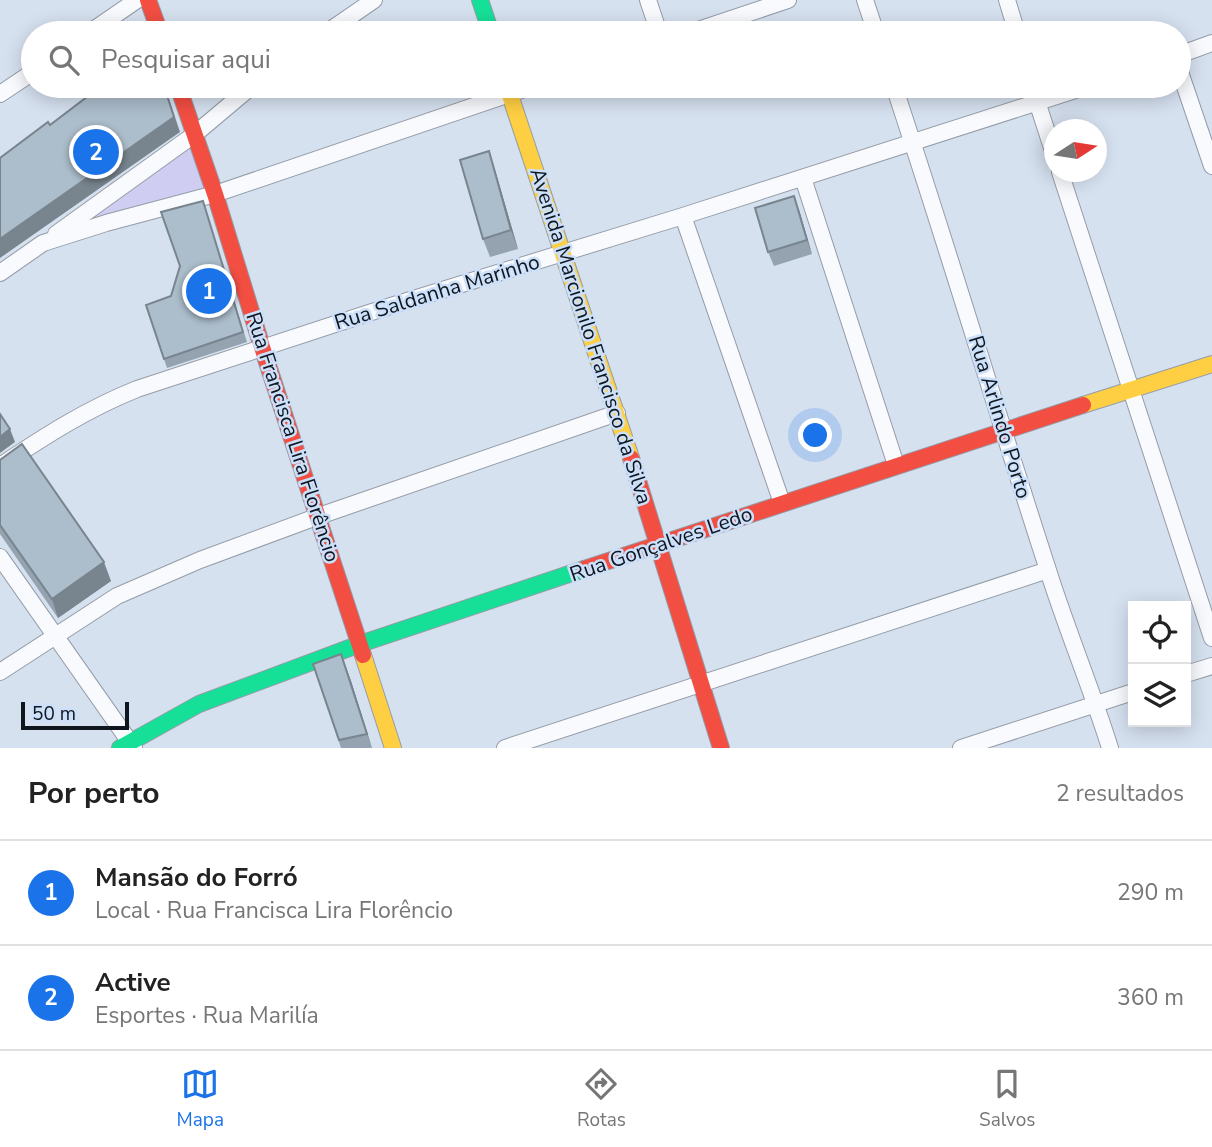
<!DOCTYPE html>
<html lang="pt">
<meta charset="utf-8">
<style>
body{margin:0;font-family:"Nunito Sans",sans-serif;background:#f2f2f2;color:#222}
.controls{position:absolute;right:21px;bottom:21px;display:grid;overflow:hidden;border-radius:0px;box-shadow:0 4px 18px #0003}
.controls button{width:63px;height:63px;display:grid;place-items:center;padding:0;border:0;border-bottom:2px solid #e0e0e0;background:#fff;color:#222;font:35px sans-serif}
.compass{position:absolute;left:1044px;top:119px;width:63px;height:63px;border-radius:50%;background:#fff;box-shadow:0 4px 18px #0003;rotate:78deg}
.scale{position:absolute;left:21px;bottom:18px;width:108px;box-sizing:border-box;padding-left:7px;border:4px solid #0f161e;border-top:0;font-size:19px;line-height:24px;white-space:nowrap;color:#0f161e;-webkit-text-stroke:5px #cce0fa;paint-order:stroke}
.you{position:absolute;left:816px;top:436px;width:24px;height:24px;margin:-18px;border:5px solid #fff;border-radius:50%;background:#1a73e8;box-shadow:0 0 0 10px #1a73e833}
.badge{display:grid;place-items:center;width:46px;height:46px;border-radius:50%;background:#1a73e8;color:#fff;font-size:23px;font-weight:700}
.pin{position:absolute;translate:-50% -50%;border:4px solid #fff;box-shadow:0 2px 7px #0006}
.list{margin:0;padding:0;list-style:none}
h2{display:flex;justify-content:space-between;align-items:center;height:91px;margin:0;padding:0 28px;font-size:30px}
h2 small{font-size:23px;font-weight:400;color:#767676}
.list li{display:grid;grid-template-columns:46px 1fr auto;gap:21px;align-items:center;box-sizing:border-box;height:105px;padding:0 28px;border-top:2px solid #e0e0e0}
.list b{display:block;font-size:26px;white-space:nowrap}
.list p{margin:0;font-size:23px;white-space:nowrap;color:#767676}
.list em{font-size:23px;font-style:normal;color:#767676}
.icon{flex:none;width:38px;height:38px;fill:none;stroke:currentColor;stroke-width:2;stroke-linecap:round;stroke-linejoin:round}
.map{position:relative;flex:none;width:1212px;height:748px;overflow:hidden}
.search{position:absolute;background:#fff;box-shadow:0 4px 18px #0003;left:21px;right:21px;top:21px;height:77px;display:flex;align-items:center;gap:18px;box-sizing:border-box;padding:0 24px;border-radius:38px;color:#767676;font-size:26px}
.sheet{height:301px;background:#fff}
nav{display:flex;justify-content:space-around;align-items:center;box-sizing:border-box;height:98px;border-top:2px solid #e0e0e0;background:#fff;font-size:19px;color:#767676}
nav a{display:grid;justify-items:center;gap:4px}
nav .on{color:#1a73e8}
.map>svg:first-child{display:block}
.green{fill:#cfcef2}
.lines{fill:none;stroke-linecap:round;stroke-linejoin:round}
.street-casing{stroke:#949ca7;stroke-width:18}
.fast-casing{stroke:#949ca7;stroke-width:18}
.slow-casing{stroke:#949ca7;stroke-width:18}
.jam-casing{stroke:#949ca7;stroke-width:18}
.street{stroke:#f9fafd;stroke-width:16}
.fast{stroke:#16e098;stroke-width:16}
.slow{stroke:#ffcf43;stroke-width:16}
.jam{stroke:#f24e42;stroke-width:16}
.wall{fill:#94a3af}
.shaded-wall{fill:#78848e}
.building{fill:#acbdcb;stroke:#78848e;stroke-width:2}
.labels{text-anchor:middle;stroke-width:5;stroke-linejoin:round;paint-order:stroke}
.street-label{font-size:21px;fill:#0f161e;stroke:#cce0fa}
</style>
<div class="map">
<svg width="1212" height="748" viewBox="0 0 1212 748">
<rect width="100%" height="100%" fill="#d6e1f0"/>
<path class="green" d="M194,137L212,192L75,227Z"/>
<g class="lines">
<g class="street-casing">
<path id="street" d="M648,0L659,33
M865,0L876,33
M1007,0L1017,33
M89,33L137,0
M326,33L374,0
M689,33L788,0
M1179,55L1212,43
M1179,69L1212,166
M894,86C947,246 995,407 1047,567C1066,628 1091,687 1110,748
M1032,86L1054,154
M0,94L33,72
M1060,172L1212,638
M803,178L896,465
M683,216L782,503
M56,234L195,134L252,86
M0,273L43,243L106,223L215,194L533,86
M0,466C45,436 87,409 137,389L384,308L683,216L1088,86
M0,557L134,748
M0,672L117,596L200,560L319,516L617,413
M1186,674L1212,666
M505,748L1048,570
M961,748L1133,692"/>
</g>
<g class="fast-casing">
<path id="fast" d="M480,0L491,33
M120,748L199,704L360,644L584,569"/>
</g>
<g class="slow-casing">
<path id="slow" d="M507,86L631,458
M1083,405L1212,364
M363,655L393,748"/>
</g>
<g class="jam-casing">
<path id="jam" d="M148,0L160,33
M178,86L215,194L262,347L363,655
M631,458L721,748
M584,569L1083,405"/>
</g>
<use href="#street" class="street"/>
<use href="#fast" class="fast"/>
<use href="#slow" class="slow"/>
<use href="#jam" class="jam"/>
</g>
<path class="wall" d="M495,170L518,249L490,257L483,239Z
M799,210L812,254L774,266L768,252Z
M206,211L247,342L167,368L146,305L171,296Z
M0,460L111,581L58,618L0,534Z
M341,654L351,681L372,748H341L313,664Z"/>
<path class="shaded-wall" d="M164,86H165L166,90L180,132L0,258V239Z
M489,151L495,170L518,249L511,230Z
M794,196L799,210L812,254L807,240Z
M10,429L15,442L0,453V437Z
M104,562L111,581L58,618L52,599Z
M341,654L351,681L372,748L367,734Z"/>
<path class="building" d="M87,86H164L174,117L0,239V158L48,122L50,125L92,93Z
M489,151L511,230L483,239L460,160Z
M794,196L807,240L768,252L755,208Z
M203,201L243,332L164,359L146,305L171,296L180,266L161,212Z
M0,414L10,429L0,437Z
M22,444L104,562L52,599L0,525V460Z
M341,654L367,734L339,740L313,664Z"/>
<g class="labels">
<g class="street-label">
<text transform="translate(437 292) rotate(-17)" y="7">Rua Saldanha Marinho</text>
<text transform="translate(591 336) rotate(72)" y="7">Avenida Marcionilo Francisco da Silva</text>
<text transform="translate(1000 417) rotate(73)" y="7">Rua Arlindo Porto</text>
<text transform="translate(293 437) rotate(72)" y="7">Rua Francisca Lira Florêncio</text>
<text transform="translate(661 544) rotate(-19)" y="7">Rua Gonçalves Ledo</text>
</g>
</g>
</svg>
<div class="controls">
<button><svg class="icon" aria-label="locate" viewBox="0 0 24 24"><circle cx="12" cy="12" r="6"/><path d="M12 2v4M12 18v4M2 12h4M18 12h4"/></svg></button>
<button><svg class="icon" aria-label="layers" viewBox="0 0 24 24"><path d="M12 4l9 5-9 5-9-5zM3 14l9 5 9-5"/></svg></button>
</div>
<svg class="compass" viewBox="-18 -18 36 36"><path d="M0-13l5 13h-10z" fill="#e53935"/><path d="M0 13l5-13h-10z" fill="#767676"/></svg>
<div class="scale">50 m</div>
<div class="you"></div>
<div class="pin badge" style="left:209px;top:291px">1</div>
<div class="pin badge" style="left:96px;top:152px">2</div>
<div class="search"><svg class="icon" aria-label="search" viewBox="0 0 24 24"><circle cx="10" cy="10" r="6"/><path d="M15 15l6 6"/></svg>Pesquisar aqui</div>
</div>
<section class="sheet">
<h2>Por perto<small>2 resultados</small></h2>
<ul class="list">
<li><span class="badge">1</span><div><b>Mansão do Forró</b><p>Local · Rua Francisca Lira Florêncio</p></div><em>290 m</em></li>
<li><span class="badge">2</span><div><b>Active</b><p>Esportes · Rua Marilía</p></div><em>360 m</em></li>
</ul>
</section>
<nav>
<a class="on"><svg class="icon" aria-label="map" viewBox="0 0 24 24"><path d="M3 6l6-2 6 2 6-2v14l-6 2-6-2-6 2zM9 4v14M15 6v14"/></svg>Mapa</a>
<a><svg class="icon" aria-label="directions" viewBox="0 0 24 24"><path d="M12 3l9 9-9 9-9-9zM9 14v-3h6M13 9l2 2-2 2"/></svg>Rotas</a>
<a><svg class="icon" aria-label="saved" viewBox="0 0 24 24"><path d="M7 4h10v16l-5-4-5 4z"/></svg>Salvos</a>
</nav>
